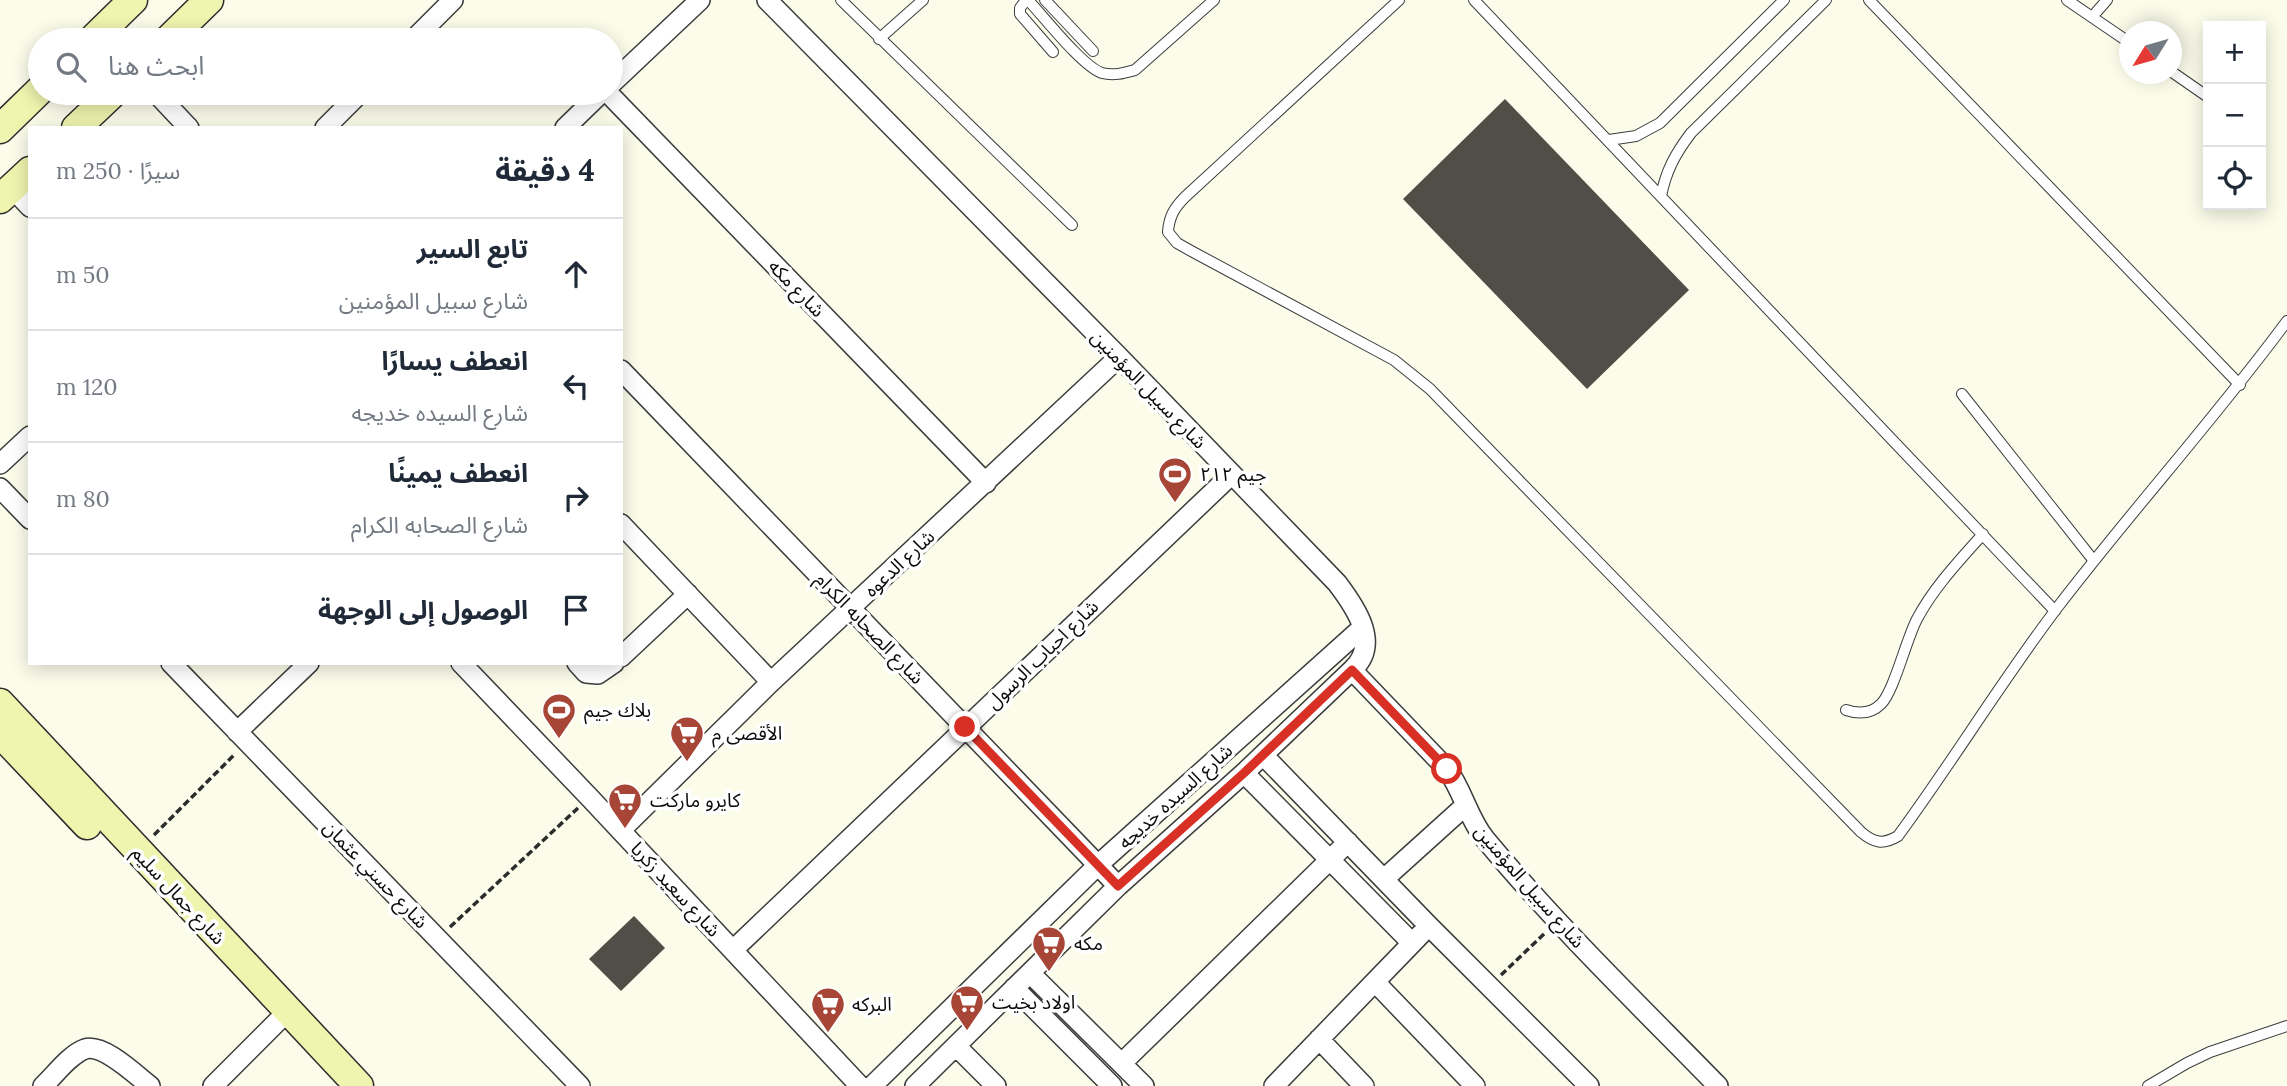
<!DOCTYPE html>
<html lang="ar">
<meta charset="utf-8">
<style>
body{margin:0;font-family:Lora,"Noto Sans Arabic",serif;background:#f6f6f7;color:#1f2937;direction:rtl}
.controls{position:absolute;right:21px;top:21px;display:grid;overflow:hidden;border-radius:0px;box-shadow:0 4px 18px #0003}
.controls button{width:63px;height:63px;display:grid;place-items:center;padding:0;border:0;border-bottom:2px solid #e0e1e3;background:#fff;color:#1f2937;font:35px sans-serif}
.compass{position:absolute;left:2119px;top:21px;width:63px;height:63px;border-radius:50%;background:#fff;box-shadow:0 4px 18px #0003;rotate:233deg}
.stop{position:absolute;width:21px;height:21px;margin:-16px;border:5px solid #d93025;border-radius:50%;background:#fff}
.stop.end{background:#d93025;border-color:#fff;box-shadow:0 2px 7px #0008}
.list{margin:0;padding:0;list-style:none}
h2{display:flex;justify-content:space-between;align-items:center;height:91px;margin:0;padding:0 28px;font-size:30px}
h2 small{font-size:23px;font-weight:400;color:#747a83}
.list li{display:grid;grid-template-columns:46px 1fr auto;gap:21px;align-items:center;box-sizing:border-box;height:112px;padding:0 28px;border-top:2px solid #e0e1e3}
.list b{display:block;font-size:26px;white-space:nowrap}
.list p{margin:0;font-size:23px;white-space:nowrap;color:#747a83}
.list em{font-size:23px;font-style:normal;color:#747a83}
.icon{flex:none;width:38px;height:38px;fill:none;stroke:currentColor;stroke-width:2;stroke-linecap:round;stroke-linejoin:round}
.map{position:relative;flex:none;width:2287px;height:1086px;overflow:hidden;direction:ltr}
.search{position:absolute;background:#fff;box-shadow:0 4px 18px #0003;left:28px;top:28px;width:595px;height:77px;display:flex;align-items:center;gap:18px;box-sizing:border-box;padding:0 24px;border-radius:38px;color:#747a83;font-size:26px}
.panel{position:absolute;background:#fff;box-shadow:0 4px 18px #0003;left:28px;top:126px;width:595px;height:539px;border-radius:0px;direction:rtl}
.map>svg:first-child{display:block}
.building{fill:#514e48}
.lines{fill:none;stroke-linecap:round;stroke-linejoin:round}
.lane-casing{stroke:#3d3d3d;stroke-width:12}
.street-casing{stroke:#3d3d3d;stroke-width:22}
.secondary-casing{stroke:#2c2c2c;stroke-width:31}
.path{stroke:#2c2c2c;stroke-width:3.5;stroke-dasharray:7 3.5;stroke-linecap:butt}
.lane{stroke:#fff;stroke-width:10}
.street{stroke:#fff;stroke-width:19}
.secondary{stroke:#eff4ae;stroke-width:28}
.route{stroke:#d93025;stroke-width:9}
.labels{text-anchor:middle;stroke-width:7;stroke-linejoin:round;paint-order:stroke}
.street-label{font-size:19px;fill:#0a0a0a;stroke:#fff}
.poi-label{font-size:19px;fill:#0a0a0a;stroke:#fff;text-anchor:start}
</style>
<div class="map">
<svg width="2287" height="1086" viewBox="0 0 2287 1086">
<rect width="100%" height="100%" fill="#fcfceb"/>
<path class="building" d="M1505,99L1689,290L1587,389L1403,199Z
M634,916L665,948L621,991L589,959Z"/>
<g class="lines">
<g class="lane-casing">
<path id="lane" d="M841,0L1072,225
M1026,0L1020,8V14L1053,52
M1028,0C1044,17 1083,67 1102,73C1114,76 1124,73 1135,70L1214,0
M1045,0L1093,51
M1399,0L1185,197C1174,208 1169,217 1168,232L1177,243L1193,252L1394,360L1430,389L1861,832C1874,843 1883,845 1898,836C1953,761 2001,682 2057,608C2131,511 2214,420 2287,321
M1474,0L2055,611
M1869,0L2240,385
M2067,0L2130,43
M2092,17L2107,0
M879,39L923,0
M2172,72L2208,97
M1609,140L1636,136L1660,123L1784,0
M1661,196C1666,171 1675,154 1691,133L1826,0
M1962,394L2094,561
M1846,710C1858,714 1871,714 1881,704C1894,691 1906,640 1917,619C1934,587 1959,561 1983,534
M2148,1086L2187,1063L2210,1052L2287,1026"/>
</g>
<g class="street-casing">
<path id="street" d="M767,0L1119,357L1337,583C1356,608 1381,644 1352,670L1447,769C1463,791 1468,818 1485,839C1557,926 1639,1005 1718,1086
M413,40L453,0
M611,84L700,0
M156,93L189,128
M608,93L986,483
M325,128L360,93
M565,128L601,93
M12,188L30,207
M621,370L1118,886
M0,464L30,436
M0,488L30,519
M621,524L771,682
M621,657L688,594
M171,663L580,1086
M461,663L590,798L860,1086
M577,663L586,673L598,674L614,663
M237,732L309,663
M1263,755L1429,926L1589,1086
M1244,773L1412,943
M621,830L771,682L1119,357
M1384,879L1466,805
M733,950L1231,475
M1030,973L1144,1086
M1375,982L1475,1086
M1014,988L1112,1086
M1319,1039L1364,1086
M956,1046L996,1086
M1122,1063L1348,842
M43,1086C55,1075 69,1055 85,1049C103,1043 136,1075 150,1086
M213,1086L288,1011
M872,1086L1099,864L1362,628
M915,1086L1118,886L1244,773L1352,670
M1274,1086L1421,934"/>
</g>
<g class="secondary-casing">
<path id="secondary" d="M92,40L133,0
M168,40L209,0
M76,128L113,93
M0,129L40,90
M0,199L30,171
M0,703L359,1086
M0,733L87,825"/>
</g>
<path class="path" d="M154,835L235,754
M450,927L578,808
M1501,975L1546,932"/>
<use href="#lane" class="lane"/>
<use href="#street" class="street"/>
<use href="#secondary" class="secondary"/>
</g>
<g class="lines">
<path class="route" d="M965,727L1118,886L1244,773L1352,670L1447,769"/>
</g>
<defs>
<g id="stadium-pin" transform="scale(1.75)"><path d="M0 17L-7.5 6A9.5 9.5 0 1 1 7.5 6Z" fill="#a74536" stroke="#fff"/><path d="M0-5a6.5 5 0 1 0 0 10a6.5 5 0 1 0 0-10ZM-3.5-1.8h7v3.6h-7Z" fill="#fff"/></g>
<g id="supermarket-pin" transform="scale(1.75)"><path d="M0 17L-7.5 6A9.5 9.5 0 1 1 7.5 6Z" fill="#a74536" stroke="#fff"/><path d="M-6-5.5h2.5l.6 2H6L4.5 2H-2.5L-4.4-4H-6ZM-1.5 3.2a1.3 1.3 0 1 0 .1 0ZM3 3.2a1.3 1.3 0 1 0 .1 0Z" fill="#fff"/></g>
</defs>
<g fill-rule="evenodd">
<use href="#stadium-pin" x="1175" y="474"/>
<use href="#stadium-pin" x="559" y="710"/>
<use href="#supermarket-pin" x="687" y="733"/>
<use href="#supermarket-pin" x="625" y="800"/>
<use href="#supermarket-pin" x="1049" y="943"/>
<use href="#supermarket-pin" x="967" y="1002"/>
<use href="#supermarket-pin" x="828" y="1004"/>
</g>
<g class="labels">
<g class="street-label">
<text transform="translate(797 288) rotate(46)" y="7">شارع مكه</text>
<text transform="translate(1149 389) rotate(46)" y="7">شارع سبيل المؤمنين</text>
<text transform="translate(899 563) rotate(-43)" y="7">شارع الدعوه</text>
<text transform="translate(870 628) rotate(46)" y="7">شارع الصحابه الكرام</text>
<text transform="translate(1042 654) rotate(-44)" y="7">شارع احباب الرسول</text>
<text transform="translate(1175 796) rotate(-42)" y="7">شارع السيده خديجه</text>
<text transform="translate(376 874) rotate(46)" y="7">شارع حسني عثمان</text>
<text transform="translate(1530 886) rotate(49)" y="7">شارع سبيل المؤمنين</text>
<text transform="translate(676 889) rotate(47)" y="7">شارع سعيد زكريا</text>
<text transform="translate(179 895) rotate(47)" y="7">شارع جمال سليم</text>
</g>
<g class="poi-label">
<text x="1200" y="481">جيم ٢١٢</text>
<text x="584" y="717">بلاك جيم</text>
<text x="712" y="740">الأقصى م</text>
<text x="650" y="807">كايرو ماركت</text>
<text x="1074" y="950">مكه</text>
<text x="992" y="1009">اولاد بخيت</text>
<text x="852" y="1011">البركه</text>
</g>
</g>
</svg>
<div class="controls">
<button>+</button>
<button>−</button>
<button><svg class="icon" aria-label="locate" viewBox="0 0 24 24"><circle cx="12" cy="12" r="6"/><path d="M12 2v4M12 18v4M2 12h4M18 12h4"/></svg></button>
</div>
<svg class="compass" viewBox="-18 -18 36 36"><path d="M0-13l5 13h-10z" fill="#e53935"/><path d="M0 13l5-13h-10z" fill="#747a83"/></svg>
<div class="stop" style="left:1447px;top:769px"></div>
<div class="stop end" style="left:965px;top:727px"></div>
<div class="search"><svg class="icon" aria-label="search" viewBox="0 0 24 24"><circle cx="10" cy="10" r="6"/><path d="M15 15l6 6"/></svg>ابحث هنا</div>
<section class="panel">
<h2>4 دقيقة<small>سيرًا · 250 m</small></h2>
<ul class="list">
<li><svg class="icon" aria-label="ahead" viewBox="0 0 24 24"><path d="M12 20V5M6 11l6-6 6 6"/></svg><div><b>تابع السير</b><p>شارع سبيل المؤمنين</p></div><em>50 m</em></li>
<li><svg class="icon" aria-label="left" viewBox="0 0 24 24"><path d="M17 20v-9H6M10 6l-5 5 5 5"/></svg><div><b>انعطف يسارًا</b><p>شارع السيده خديجه</p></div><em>120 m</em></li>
<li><svg class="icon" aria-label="right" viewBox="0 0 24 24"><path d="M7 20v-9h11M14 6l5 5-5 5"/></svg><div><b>انعطف يمينًا</b><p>شارع الصحابه الكرام</p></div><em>80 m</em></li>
<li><svg class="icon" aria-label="arrive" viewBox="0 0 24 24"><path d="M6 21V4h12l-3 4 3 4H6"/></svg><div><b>الوصول إلى الوجهة</b></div></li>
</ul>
</section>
</div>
